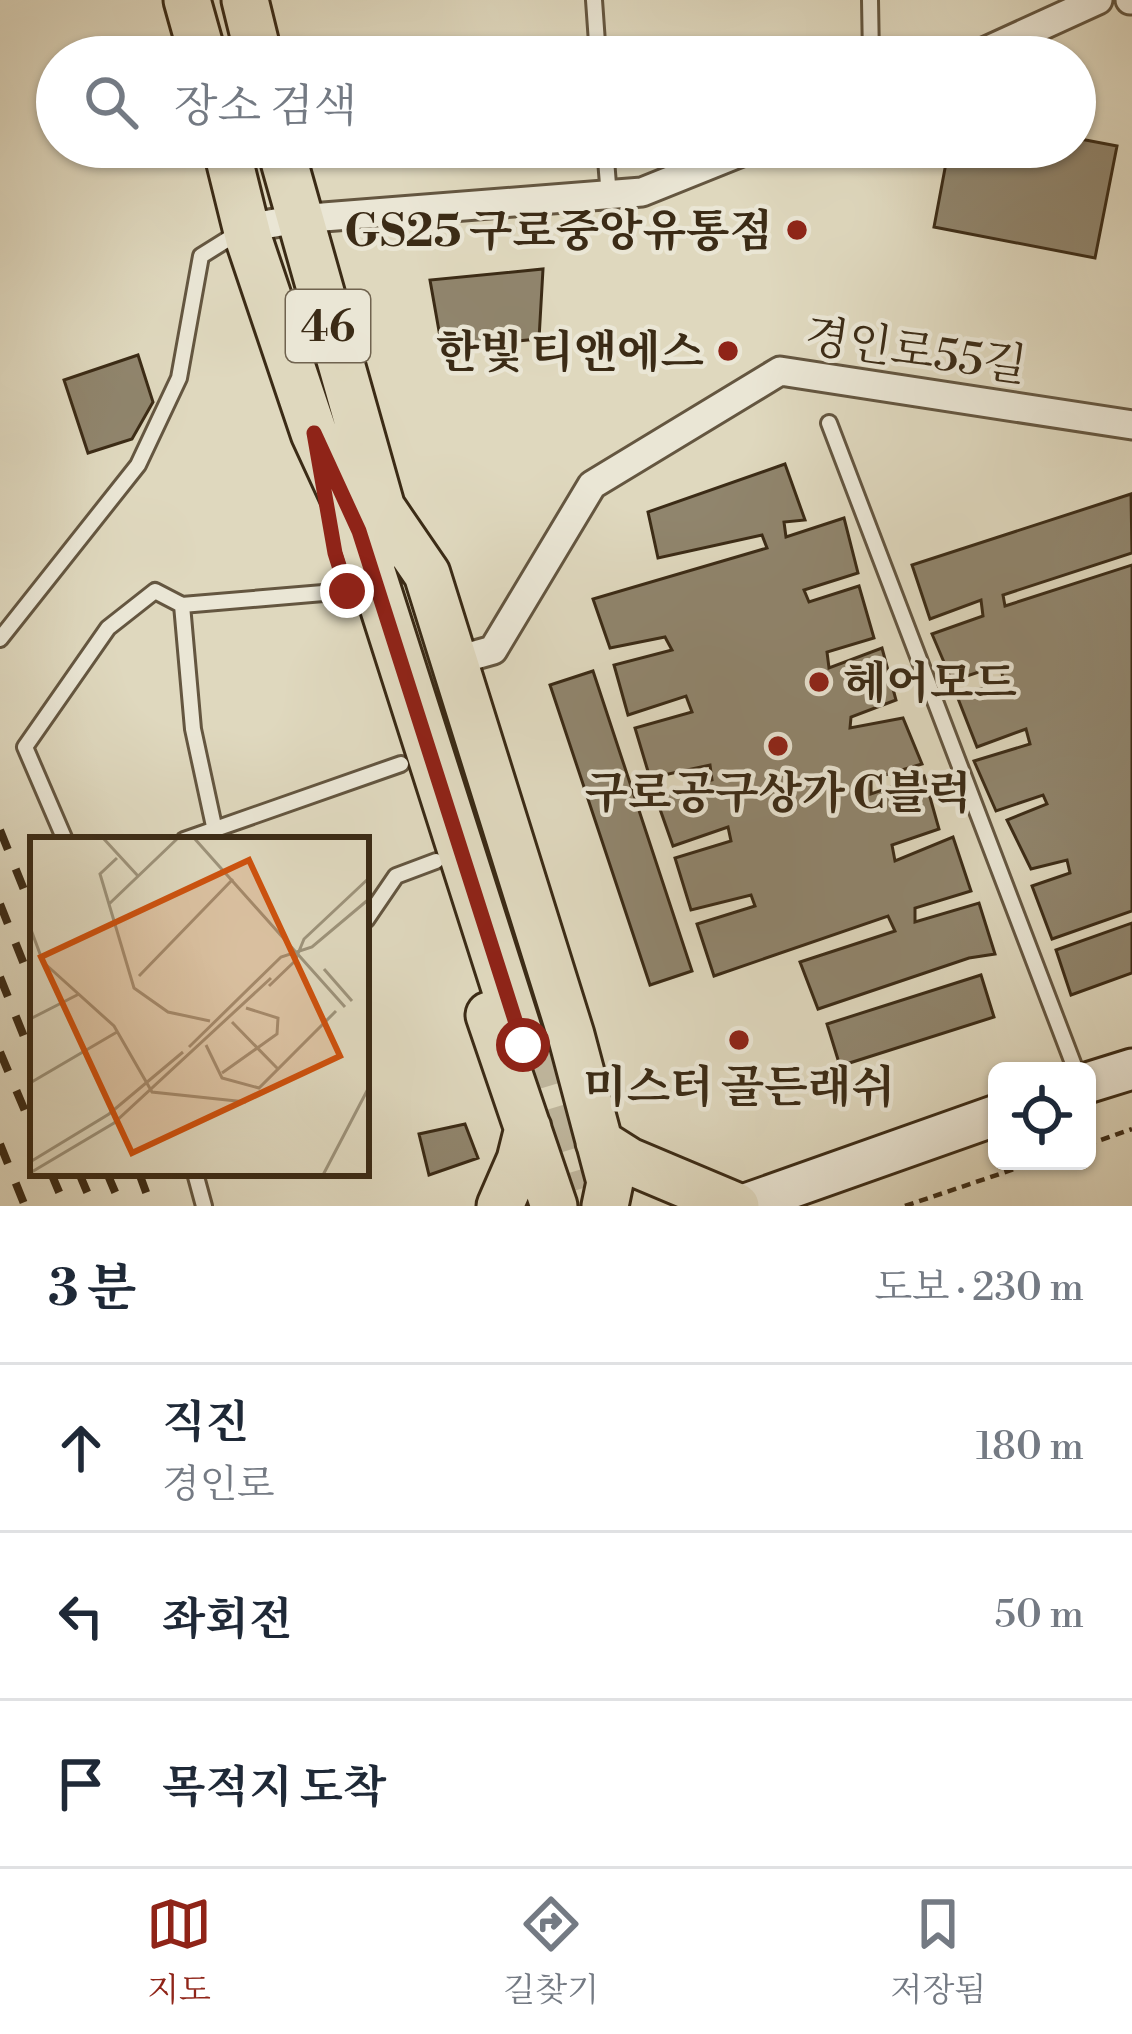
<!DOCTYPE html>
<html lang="ko">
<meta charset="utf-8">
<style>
body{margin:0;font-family:"Libre Bodoni","Noto Serif KR",serif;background:#f2f2f3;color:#1f2937}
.controls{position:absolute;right:36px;bottom:36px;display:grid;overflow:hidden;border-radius:18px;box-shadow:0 3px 9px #0004}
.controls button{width:108px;height:108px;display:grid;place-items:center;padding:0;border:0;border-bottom:3px solid #e0e1e3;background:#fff;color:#1f2937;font:60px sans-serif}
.stop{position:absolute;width:36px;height:36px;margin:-27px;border:9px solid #8f2418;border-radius:50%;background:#fff}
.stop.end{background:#8f2418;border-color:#fff;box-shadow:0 3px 12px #0008}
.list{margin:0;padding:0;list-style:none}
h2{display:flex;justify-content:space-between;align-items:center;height:156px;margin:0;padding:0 48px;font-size:51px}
h2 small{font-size:39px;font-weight:400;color:#747a83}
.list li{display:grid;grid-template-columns:78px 1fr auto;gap:36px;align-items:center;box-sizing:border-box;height:168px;padding:0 48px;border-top:3px solid #e0e1e3}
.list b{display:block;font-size:45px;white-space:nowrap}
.list p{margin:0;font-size:39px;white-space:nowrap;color:#747a83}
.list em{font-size:39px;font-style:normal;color:#747a83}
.icon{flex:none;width:66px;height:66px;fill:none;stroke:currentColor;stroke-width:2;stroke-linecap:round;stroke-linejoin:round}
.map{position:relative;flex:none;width:1132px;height:1206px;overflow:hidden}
.search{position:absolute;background:#fff;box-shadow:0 3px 9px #0004;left:36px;right:36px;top:36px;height:132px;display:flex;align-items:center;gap:30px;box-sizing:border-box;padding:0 42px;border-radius:66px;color:#747a83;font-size:45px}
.sheet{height:660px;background:#fff}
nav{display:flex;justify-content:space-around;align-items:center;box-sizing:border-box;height:168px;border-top:3px solid #e0e1e3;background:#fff;font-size:33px;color:#747a83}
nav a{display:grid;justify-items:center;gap:6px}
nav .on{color:#8f2418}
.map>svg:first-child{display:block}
.building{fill:#90856d;stroke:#3b2b16;stroke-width:3}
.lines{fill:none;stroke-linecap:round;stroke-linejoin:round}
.primary-tunnel{stroke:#beb59c;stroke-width:45;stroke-dasharray:45 22;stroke-linecap:butt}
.lane-casing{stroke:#645640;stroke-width:20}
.street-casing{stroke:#645640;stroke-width:33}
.secondary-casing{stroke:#3b2b16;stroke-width:45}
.primary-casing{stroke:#3b2b16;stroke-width:51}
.path{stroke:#3b2b16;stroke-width:4.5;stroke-dasharray:9 6;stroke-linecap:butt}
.lane{stroke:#eae6d5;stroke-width:14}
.street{stroke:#eae6d5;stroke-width:27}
.secondary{stroke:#eae6d5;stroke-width:39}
.primary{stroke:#dfd8be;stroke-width:45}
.rail{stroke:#3b2b16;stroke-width:8;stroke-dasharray:21 21;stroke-linecap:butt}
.route{stroke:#8f2418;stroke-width:15}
.poi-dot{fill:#8f2418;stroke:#eae6d5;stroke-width:4.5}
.labels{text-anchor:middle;stroke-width:9;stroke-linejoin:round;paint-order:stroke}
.shield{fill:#eae6d5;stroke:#70634f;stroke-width:3}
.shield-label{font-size:42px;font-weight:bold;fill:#3b2b16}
.poi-label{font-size:45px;font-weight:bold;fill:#3b2b16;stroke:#eae6d5;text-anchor:end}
.street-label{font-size:45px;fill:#3b2b16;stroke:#eae6d5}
.inset-road{fill:none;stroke:#9d937b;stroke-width:3}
.view{fill:#ce520e;fill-opacity:0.15;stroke:#ce520e;stroke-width:6}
.inset-edge{fill:none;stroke:#3b2b16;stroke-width:6}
</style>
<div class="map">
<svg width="1132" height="1206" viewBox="0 0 1132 1206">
<rect width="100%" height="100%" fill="#dfd8be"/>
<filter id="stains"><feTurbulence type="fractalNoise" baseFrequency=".00167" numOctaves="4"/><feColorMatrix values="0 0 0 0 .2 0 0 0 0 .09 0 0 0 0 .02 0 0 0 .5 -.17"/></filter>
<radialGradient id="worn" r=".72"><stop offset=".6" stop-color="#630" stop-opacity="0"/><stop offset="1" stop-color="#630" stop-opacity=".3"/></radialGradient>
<path class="building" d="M1075,138L1117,146L1095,258L934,227L949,147H1075Z
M543,269L539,339L442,348L430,280Z
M138,355L153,402L132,439L88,453L64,380Z
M785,464L805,520L784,522L786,537L844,518L858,573L804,590L809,602L859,586L874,638L827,652L829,668L882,648L896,700L851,717L850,728L903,718L922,764L871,779V794L924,776L939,829L892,845L895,861L953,837L971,891L915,908V922L979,903L995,954L969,958L818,1009L800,962L895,931L888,916L714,976L697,924L755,906L751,895L691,910L675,858L731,841L728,827L673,846L655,795L712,780L710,765L650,778L635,728L692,712L686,696L628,715L614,665L672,650L665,637L610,648L593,599L767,548L762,535L658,558L648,512Z
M1131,494L1132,553L1003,595L1005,606L1132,565V911L1052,939L1032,886L1070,873L1067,860L1031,869L1007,820L1047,804L1043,795L996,811L974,761L1030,744L1026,729L977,747L957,696L1004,682L1000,665L952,681L932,634L983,616L981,600L930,619L912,565Z
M593,671L692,971L650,985L550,685Z
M1132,923V973L1071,995L1056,950Z
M981,975L994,1017L840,1066L827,1024Z
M465,1124L478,1158L429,1175L419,1134Z"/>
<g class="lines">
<path class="primary-tunnel" d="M546,1040L590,1186"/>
<g class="lane-casing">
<path id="lane" d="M594,0L598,57
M870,0L871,57
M605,147L609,197
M829,423L1076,1071
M182,605L193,729L217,840
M0,639L138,465L179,378L201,256L241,231
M65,840L25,747L108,628L155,591L182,605L347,591
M184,840L401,764
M366,920L396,876L436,861
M195,1173L204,1206"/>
</g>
<g class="street-casing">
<path id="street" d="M1130,0H1132
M973,57L1098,0
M246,228L298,219L642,192L754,147
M454,661L493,650L592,485L780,371L1132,425"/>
</g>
<g class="secondary-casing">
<path id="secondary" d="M1087,1083L1132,1069
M740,1206L997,1115"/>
</g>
<g class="primary-casing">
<path id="primary" d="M187,0L203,57
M245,0L259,57
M226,147L249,240L314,433L359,531L523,1045
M280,147L392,544
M384,511L427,574L571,1035L610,1182L605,1206
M489,1015L554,1206
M599,1142L629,1161L736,1206
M500,1206L520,1160L528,1128"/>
</g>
<path class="path" d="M1087,1145L1132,1129
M905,1206L1038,1161"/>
<use href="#lane" class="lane"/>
<use href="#street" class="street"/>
<use href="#secondary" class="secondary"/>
<use href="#primary" class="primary"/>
<path class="rail" d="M0,830L33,912
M0,904L33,987
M0,977L33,1059
M0,1052L33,1130
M0,1144L25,1206
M51,1173L65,1206
M79,1173L93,1206
M107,1173L121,1206
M139,1173L151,1206"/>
</g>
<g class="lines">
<path class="route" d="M347,591L335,553L314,433L359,531L523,1045"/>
</g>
<g class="poi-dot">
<circle cx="797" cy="230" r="12"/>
<circle cx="728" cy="351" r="12"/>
<circle cx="819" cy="682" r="12"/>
<circle cx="778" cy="746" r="12"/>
<circle cx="739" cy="1040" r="12"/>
</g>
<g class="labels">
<rect class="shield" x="286" y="290" width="84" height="72" rx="9"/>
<g class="shield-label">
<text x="328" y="341">46</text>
</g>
<g class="poi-label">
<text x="773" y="246">GS25 구로중앙유통점</text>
<text x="704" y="367">한빛 티앤에스</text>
<text x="843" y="698" text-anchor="start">헤어모드</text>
<text x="778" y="808" text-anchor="middle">구로공구상가 C블럭</text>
<text x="739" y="1102" text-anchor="middle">미스터 골든래쉬</text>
</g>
<g class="street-label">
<text transform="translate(916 350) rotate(8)" y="16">경인로55길</text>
</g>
</g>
<g transform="translate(30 837)">
<rect width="339" height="339" fill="#dfd8be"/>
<path class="inset-road" d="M73,1L108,39M164,1L315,170M87,21L70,37L104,151L138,175L180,184M79,67L148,1M0,90L13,125L84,189L122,255L216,265M294,132L322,164M109,139L203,42M239,149L265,124L274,102L339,41M0,182L49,157M202,185L247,231M176,208L192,241L229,251L306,174M159,210L251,120L282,110L339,62M192,236L247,197L248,181L216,171M0,246L87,195M0,325L79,277L153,215M0,336L84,286L241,141M293,338L339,250"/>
<path class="view" d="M219,23L310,219L102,316L11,120Z"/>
<rect width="339" height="339" class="inset-edge"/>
</g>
<rect width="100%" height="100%" filter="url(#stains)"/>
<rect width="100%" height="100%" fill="url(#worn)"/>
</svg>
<div class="controls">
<button><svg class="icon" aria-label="locate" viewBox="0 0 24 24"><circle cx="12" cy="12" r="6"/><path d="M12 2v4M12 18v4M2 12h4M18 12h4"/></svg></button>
</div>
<div class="stop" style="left:523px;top:1045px"></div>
<div class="stop end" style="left:347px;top:591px"></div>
<div class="search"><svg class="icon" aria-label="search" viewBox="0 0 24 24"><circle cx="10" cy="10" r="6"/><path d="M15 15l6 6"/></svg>장소 검색</div>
</div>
<section class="sheet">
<h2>3 분<small>도보 · 230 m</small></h2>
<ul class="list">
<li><svg class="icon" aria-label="ahead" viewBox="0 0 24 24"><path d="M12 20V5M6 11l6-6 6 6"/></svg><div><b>직진</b><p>경인로</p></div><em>180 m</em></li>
<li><svg class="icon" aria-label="left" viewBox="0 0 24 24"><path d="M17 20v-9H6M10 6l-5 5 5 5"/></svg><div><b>좌회전</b></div><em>50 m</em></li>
<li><svg class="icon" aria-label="arrive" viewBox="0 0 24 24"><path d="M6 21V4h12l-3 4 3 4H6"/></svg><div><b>목적지 도착</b></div></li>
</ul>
</section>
<nav>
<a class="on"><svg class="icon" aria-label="map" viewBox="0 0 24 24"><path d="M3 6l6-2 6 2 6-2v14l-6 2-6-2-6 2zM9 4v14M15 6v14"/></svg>지도</a>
<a><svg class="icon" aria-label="directions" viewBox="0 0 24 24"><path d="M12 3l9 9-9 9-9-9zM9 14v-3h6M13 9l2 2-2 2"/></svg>길찾기</a>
<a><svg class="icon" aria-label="saved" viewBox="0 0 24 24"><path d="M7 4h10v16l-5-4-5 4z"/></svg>저장됨</a>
</nav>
